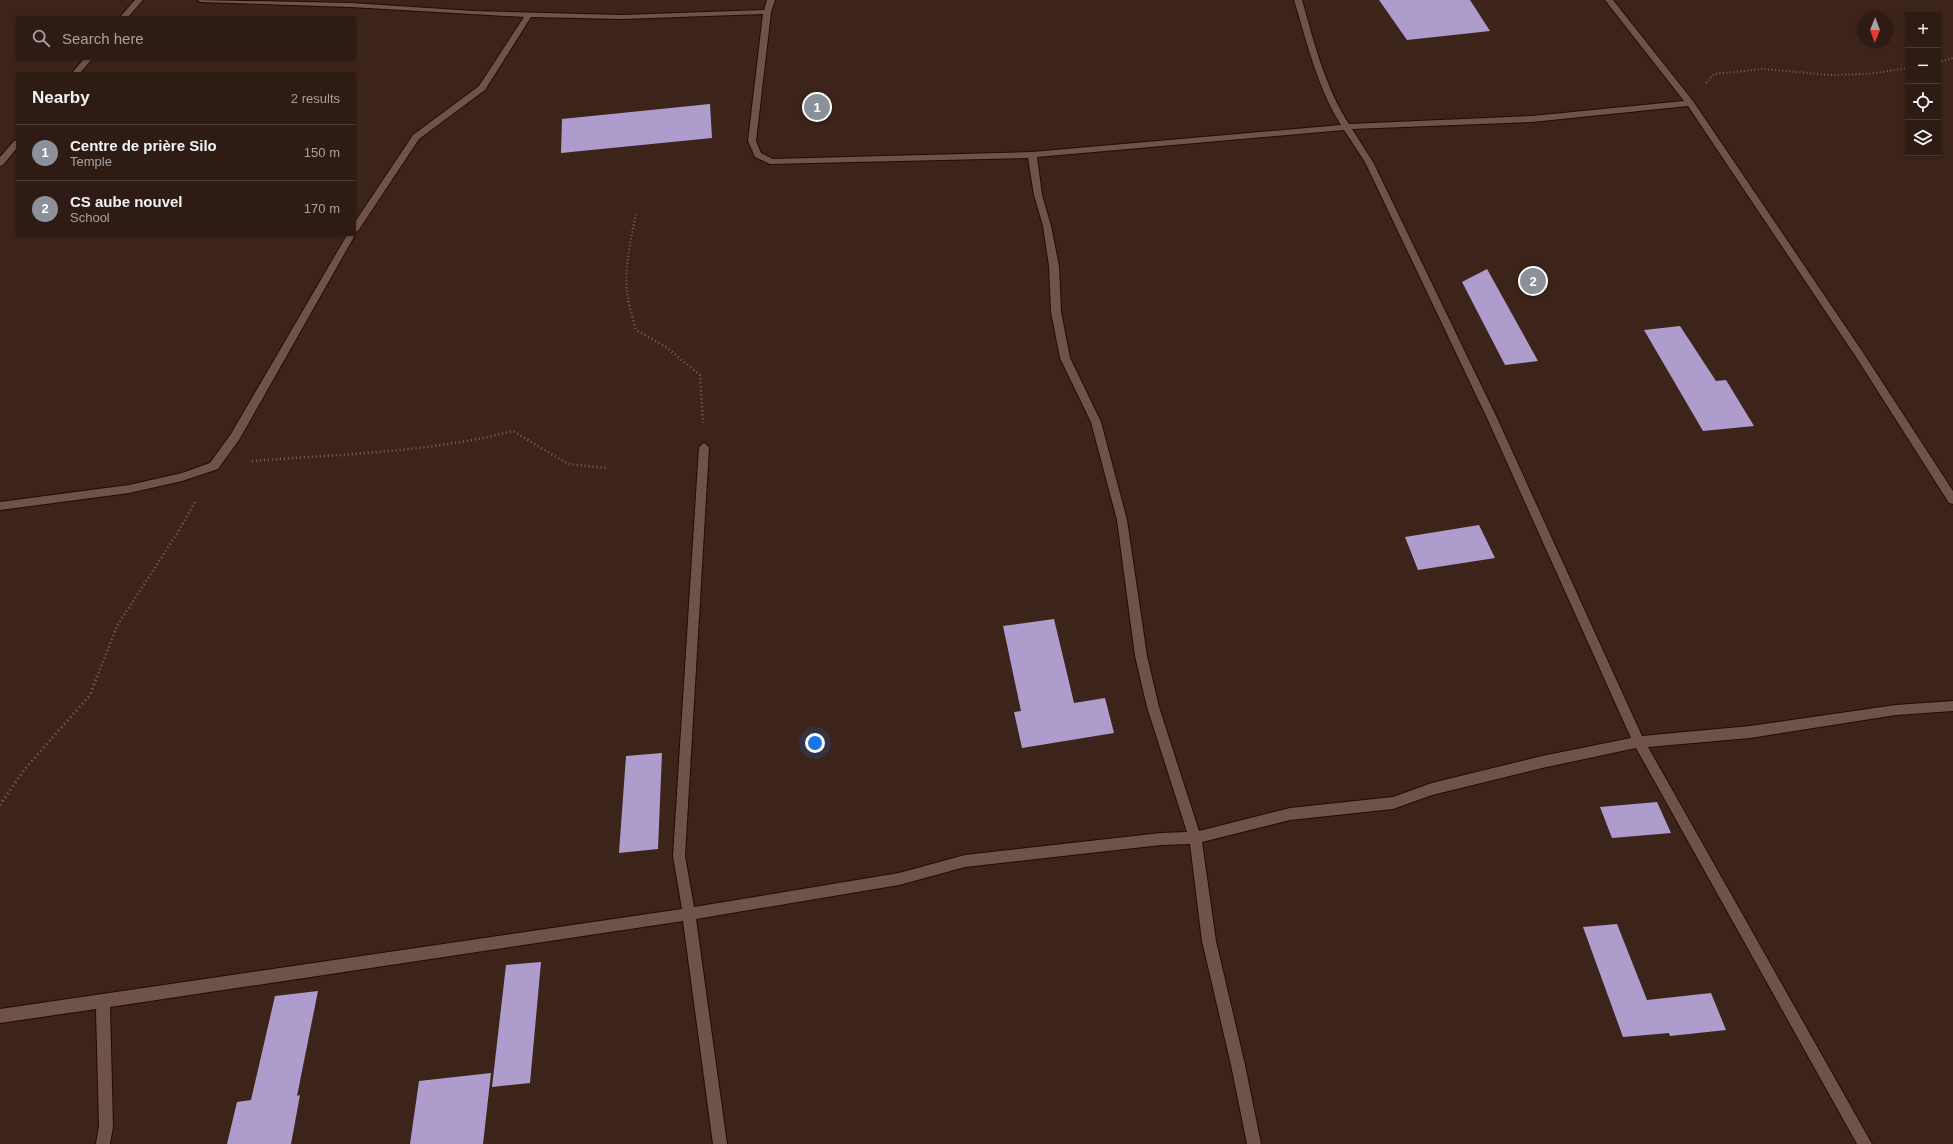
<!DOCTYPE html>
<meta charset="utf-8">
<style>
body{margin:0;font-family:Arial,sans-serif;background:#36241d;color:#f1f3f6}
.controls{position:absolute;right:12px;top:12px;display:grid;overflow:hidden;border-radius:0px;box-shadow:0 1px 3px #0004}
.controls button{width:36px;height:36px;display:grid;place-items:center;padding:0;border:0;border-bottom:1px solid #493934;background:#2e1b14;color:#f1f3f6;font:20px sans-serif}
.compass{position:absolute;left:1857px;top:12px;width:36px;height:36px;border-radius:50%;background:#2e1b14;box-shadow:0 1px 3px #0004;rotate:181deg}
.you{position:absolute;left:815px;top:743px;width:14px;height:14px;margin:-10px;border:3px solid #fff;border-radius:50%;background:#1a73e8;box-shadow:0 0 0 6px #1a73e833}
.badge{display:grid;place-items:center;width:26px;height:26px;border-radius:50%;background:#8c9099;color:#fff;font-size:13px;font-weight:700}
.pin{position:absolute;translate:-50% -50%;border:2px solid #fff;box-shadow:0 1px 4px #0006}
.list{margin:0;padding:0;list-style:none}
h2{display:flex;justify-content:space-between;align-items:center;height:52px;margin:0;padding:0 16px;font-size:17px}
h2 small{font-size:13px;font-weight:400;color:#a7a1a0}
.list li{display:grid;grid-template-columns:26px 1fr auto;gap:12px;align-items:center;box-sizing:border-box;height:56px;padding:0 16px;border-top:1px solid #493934}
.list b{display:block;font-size:15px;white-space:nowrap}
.list p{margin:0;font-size:13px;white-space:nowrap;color:#a7a1a0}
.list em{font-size:13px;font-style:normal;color:#a7a1a0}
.icon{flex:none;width:22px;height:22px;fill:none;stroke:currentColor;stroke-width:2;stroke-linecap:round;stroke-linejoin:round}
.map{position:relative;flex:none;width:1953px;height:1144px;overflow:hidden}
.search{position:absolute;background:#2e1b14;box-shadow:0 1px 3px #0004;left:16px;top:16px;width:340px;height:44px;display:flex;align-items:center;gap:10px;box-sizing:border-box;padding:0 14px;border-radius:0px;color:#a7a1a0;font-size:15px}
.panel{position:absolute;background:#2e1b14;box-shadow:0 1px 3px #0004;left:16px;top:72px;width:340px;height:164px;border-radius:0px}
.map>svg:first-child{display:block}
.building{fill:#ae9ccd}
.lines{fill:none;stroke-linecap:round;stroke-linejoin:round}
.minor-casing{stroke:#220c05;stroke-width:2}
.path-far2{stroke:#7a645c;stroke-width:2;stroke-dasharray:1 2.5;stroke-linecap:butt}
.path-far1{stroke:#7a645c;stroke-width:2.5;stroke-dasharray:1 3;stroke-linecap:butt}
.path{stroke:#7a645c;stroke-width:3;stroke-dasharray:1 3.5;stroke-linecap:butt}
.minor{fill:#6f5349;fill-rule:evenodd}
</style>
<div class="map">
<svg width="1953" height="1144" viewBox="0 0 1953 1144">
<rect width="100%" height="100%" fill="#3d241b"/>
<path class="building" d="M1379,0H1470L1490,31L1407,40Z
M710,104L712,138L561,153L562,119Z
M1487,269L1538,361L1505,365L1462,282Z
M1680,326L1716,381L1726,380L1754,426L1703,431L1644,330Z
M1479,525L1495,558L1418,570L1405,537Z
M1054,619L1074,703L1105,698L1114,733L1022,748L1014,712L1021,711L1003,626Z
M662,753L658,849L619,853L626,756Z
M1657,802L1671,833L1612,838L1600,807Z
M1617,924L1647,1000L1711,993L1726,1030L1670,1036L1669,1033L1623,1037L1583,927Z
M541,962L530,1083L492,1087L506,965Z
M318,991L297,1096L300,1095L291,1144H227L237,1102L251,1100L275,996Z
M491,1073L483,1144H410L419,1081Z"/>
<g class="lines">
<g class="minor-casing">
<path id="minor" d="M135,0H143L128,17H120Z
M197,0L351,3L474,11L622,15L764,10L767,0H775L771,12L756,141L761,153L773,159L1032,152L1341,125C1317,87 1307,42 1294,0H1302C1314,42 1325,87 1349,124L1532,116L1684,101L1605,0H1613L1693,101L1864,354L1953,491V504L1949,503L1858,360L1688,106L1532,122L1352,129L1373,162L1497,418L1642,736L1750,726L1896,705L1953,701V711L1896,715L1750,738L1648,747L1872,1144H1857L1636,748L1542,768L1432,795L1393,809L1290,820L1202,842L1216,941L1245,1065L1261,1144H1247L1231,1065L1202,941L1190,844L1161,845L965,867L899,885L696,919L727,1144H713L683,921L110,1007L113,1126L110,1144H96L99,1126L96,1009L0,1023V1009L682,909L673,856L699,447L704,443L709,447L685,856L694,907L899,873L965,855L1161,833L1187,832L1147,707L1135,656L1117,520L1091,422L1060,358L1051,312L1049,266L1043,226L1034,195L1028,158L770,164L755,157L748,141L763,14L622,19L531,17L485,90L419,139L358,231L355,232V222L413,135L479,86L524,17L351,7L201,2ZM1344,130L1365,162L1487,418L1631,738L1542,756L1432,783L1393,797L1290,808L1199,831L1159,707L1147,656L1127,520L1101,422L1070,358L1061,312L1059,266L1051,226L1042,195L1037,157Z
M84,59H92L80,73H72Z
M17,140V148L3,165L0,166V157L14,141Z
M355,234V235L239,440L218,469L182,481L129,493L0,510V502L129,485L182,473L210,463L231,434L347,235Z"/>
</g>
<path class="path-far2" d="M1938,62L1953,58
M1706,83L1714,74L1763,69L1830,75L1868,74L1908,68
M629,302C622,275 631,240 636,213"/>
<path class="path-far1" d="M628,301L636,330L666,347L700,375L703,423
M252,461C339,454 428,453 513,431L568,464L606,468
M97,677L117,626L178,532L196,500"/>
<path class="path" d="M0,805L24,770L90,695L97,676"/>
<use href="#minor" class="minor"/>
</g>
</svg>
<div class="controls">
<button>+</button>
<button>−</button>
<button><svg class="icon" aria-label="locate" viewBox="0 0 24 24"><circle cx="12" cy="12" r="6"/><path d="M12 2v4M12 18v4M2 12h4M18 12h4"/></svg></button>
<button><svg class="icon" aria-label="layers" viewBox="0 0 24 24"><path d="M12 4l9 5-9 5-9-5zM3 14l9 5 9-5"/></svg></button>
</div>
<svg class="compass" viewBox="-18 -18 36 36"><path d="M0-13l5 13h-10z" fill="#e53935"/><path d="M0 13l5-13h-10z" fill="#a7a1a0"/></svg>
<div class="you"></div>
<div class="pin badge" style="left:817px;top:107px">1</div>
<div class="pin badge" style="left:1533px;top:281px">2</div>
<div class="search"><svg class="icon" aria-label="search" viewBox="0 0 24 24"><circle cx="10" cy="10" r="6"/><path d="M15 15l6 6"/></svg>Search here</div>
<section class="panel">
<h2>Nearby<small>2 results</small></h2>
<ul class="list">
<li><span class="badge">1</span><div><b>Centre de prière Silo</b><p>Temple</p></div><em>150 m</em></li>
<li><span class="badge">2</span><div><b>CS aube nouvel</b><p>School</p></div><em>170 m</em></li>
</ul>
</section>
</div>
